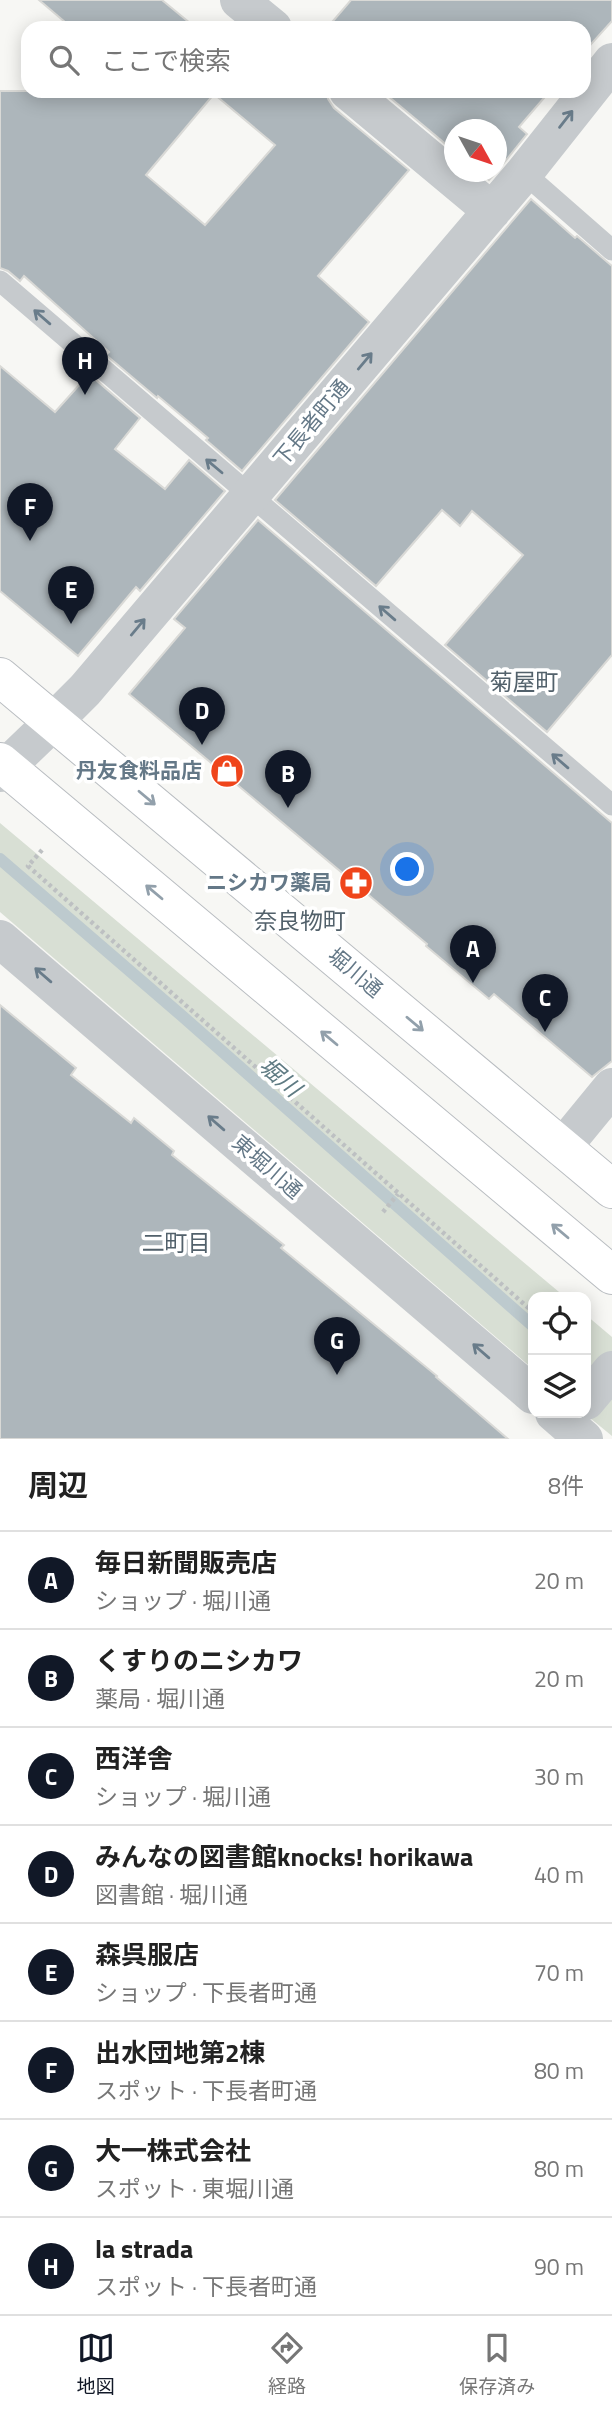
<!DOCTYPE html>
<html lang="ja">
<meta charset="utf-8">
<style>
body{margin:0;font-family:"Titillium Web","Noto Sans JP",sans-serif;background:#f6f6f6;color:#222}
.controls{position:absolute;right:21px;bottom:21px;display:grid;overflow:hidden;border-radius:14px;box-shadow:0 4px 18px #0003}
.controls button{width:63px;height:63px;display:grid;place-items:center;padding:0;border:0;border-bottom:2px solid #e0e0e0;background:#fff;color:#222;font:35px sans-serif}
.compass{position:absolute;left:444px;top:119px;width:63px;height:63px;border-radius:50%;background:#fff;box-shadow:0 4px 18px #0003;rotate:130deg}
.you{position:absolute;left:408px;top:870px;width:24px;height:24px;margin:-18px;border:5px solid #fff;border-radius:50%;background:#1a73e8;box-shadow:0 0 0 10px #1a73e833}
.badge{display:grid;place-items:center;width:46px;height:46px;border-radius:50%;background:#111827;color:#fff;font-size:23px;font-weight:700}
.pin{position:absolute;translate:-50% -58px;filter:drop-shadow(0 2px 4px #0008)}
.pin::after{content:'';position:absolute;top:37px;width:24px;height:21px;background:inherit;clip-path:polygon(0 0,100% 0,50% 100%)}
.list{margin:0;padding:0;list-style:none}
h2{display:flex;justify-content:space-between;align-items:center;height:91px;margin:0;padding:0 28px;font-size:30px}
h2 small{font-size:23px;font-weight:400;color:#767676}
.list li{display:grid;grid-template-columns:46px 1fr auto;gap:21px;align-items:center;box-sizing:border-box;height:98px;padding:0 28px;border-top:2px solid #e0e0e0}
.list b{display:block;font-size:26px;white-space:nowrap}
.list p{margin:0;font-size:23px;white-space:nowrap;color:#767676}
.list em{font-size:23px;font-style:normal;color:#767676}
.icon{flex:none;width:38px;height:38px;fill:none;stroke:currentColor;stroke-width:2;stroke-linecap:round;stroke-linejoin:round}
.map{position:relative;flex:none;width:612px;height:1439px;overflow:hidden}
.search{position:absolute;background:#fff;box-shadow:0 4px 18px #0003;left:21px;right:21px;top:21px;height:77px;display:flex;align-items:center;gap:18px;box-sizing:border-box;padding:0 24px;border-radius:21px;color:#767676;font-size:26px}
.sheet{height:875px;background:#fff}
nav{display:flex;justify-content:space-around;align-items:center;box-sizing:border-box;height:98px;border-top:2px solid #e0e0e0;background:#fff;font-size:19px;color:#767676}
nav a{display:grid;justify-items:center;gap:4px}
nav .on{color:#111827}
.map>svg:first-child{display:block}
.green{fill:#d8dfd4}
.lines{fill:none;stroke-linecap:round;stroke-linejoin:round}
.stream{stroke:#bdcace;stroke-width:12}
.building{fill:#adb6bb;stroke:#d9d9d6;stroke-width:2;fill-rule:evenodd}
.primary-casing{stroke:#b9bdc1;stroke-width:40}
.path{stroke:#bdc0c2;stroke-width:4.5;stroke-dasharray:3.5 3.5;stroke-linecap:butt}
.service{stroke:#c6cacd;stroke-width:21}
.minor{stroke:#c6cacd;stroke-width:38}
.tertiary{stroke:#c6cacd;stroke-width:38}
.primary{stroke:#fff;stroke-width:38}
.minor-bridge{stroke:#c6cacd;stroke-width:38}
.oneway{stroke:#697c8a}
.oneway2{stroke:#92a0ab}
.labels{text-anchor:middle;stroke-width:7;stroke-linejoin:round;paint-order:stroke}
.street-label{font-size:21px;fill:#647887;stroke:#fff}
.poi-label{font-size:21px;font-weight:bold;fill:#647887;stroke:#fff;text-anchor:end}
.neighbourhood-label{font-size:23px;fill:#52616b;stroke:#fff}
.water-label{font-size:23px;font-style:italic;fill:#5f7b83;stroke:#fff}
</style>
<div class="map">
<svg width="612" height="1439" viewBox="0 0 612 1439">
<rect width="100%" height="100%" fill="#f7f7f4"/>
<path class="green" d="M0,823L565,1297H533V1369L0,912Z
M586,1315L612,1337V1436L584,1413Z"/>
<g class="lines">
<path class="stream" d="M0,859L181,1015L533,1326"/>
</g>
<path class="building" d="M39,0H162L196,28H72Z
M351,0H612V21L584,52V28H327Z
M0,91H327L328,99L334,108L409,170L318,276L369,322L242,471L206,440L208,438L158,396L157,398L106,355L109,352L24,276L20,281L8,271L0,268ZM214,94L275,145L205,225L146,175Z
M382,91H550L519,127L527,134L507,159L489,180L479,172H496V130H454V151Z
M531,199L575,238L577,236L612,266V655L547,732L445,645L523,555L472,511L460,526L442,510L376,586L275,500Z
M0,366L55,412L89,374L140,418L115,449L165,489L189,460L225,491L140,591L136,587L78,656L0,591Z
M258,520L612,823V1061L592,1077L494,994L489,999L426,946L427,944L129,694L185,628L174,619Z
M0,1005L76,1068L71,1075L131,1123L134,1118L174,1151L172,1155L284,1245L281,1248L437,1376L436,1377L508,1439H0Z"/>
<g class="lines">
<g class="primary-casing">
<path id="primary" d="M0,677L612,1189
M0,762L612,1275"/>
</g>
<path class="path" d="M42,850L28,866L533,1312
M383,1212L398,1194"/>
<path class="service" d="M524,173L612,250
M0,281L612,805"/>
<path class="minor" d="M239,0L273,28
M348,91L492,211
M54,721L85,690L524,173L612,62
M0,939L533,1395
M562,1148L612,1087
M554,1413L584,1439"/>
<path class="tertiary" d="M0,773L54,721"/>
<use href="#primary" class="primary"/>
<path class="minor-bridge" d="M586,1401L612,1370"/>
</g>
<defs><path id="oneway-shaft" d="M-6 0H5M1.5-3L5.5 0L1.5 3" fill="none" stroke-width="1.6" stroke-linecap="round" stroke-linejoin="round" transform="scale(1.75)"/></defs>
<g class="oneway">
<use href="#oneway-shaft" transform="translate(566 119) rotate(-52)"/>
<use href="#oneway-shaft" transform="translate(42 317) rotate(-139)"/>
<use href="#oneway-shaft" transform="translate(365 361) rotate(-50)"/>
<use href="#oneway-shaft" transform="translate(214 466) rotate(-140)"/>
<use href="#oneway-shaft" transform="translate(387 613) rotate(-139)"/>
<use href="#oneway-shaft" transform="translate(138 627) rotate(-50)"/>
<use href="#oneway-shaft" transform="translate(560 761) rotate(-139)"/>
<use href="#oneway-shaft" transform="translate(43 975) rotate(-139)"/>
<use href="#oneway-shaft" transform="translate(216 1123) rotate(-139)"/>
<use href="#oneway-shaft" transform="translate(481 1351) rotate(-139)"/>
</g>
<g class="oneway2">
<use href="#oneway-shaft" transform="translate(147 798) rotate(40)"/>
<use href="#oneway-shaft" transform="translate(154 892) rotate(-140)"/>
<use href="#oneway-shaft" transform="translate(415 1024) rotate(40)"/>
<use href="#oneway-shaft" transform="translate(329 1038) rotate(-140)"/>
<use href="#oneway-shaft" transform="translate(560 1231) rotate(-140)"/>
</g>
<defs>
<g id="shop-disc" transform="scale(1.75)"><circle r="9.5" fill="#ef451b" stroke="#fff"/><path d="M-5-2.5h2.3a2.7 3.5 0 0 1 5.4 0H5L5.5 6h-11ZM-1.5-2.5h3a1.5 2.3 0 0 0-3 0Z" fill="#fff"/></g>
<g id="pharmacy-disc" transform="scale(1.75)"><circle r="9.5" fill="#ef451b" stroke="#fff"/><path d="M-2-6h4v4h4v4h-4v4h-4v-4h-4v-4h4Z" fill="#fff"/></g>
</defs>
<g fill-rule="evenodd">
<use href="#shop-disc" x="227" y="771"/>
<use href="#pharmacy-disc" x="356" y="883"/>
</g>
<g class="labels">
<g class="street-label">
<text transform="translate(312 423) rotate(-50)" y="7">下長者町通</text>
<text transform="translate(355 973) rotate(40)" y="7">堀川通</text>
<text transform="translate(267 1167) rotate(41)" y="7">東堀川通</text>
</g>
<g class="poi-label">
<text x="202" y="778">丹友食料品店</text>
<text x="332" y="890">ニシカワ薬局</text>
</g>
<g class="neighbourhood-label">
<text x="524" y="690">菊屋町</text>
<text x="300" y="929">奈良物町</text>
<text x="176" y="1251">二町目</text>
</g>
<g class="water-label">
<text transform="translate(280 1077) rotate(41)" y="8">堀川</text>
</g>
</g>
</svg>
<div class="controls">
<button><svg class="icon" aria-label="locate" viewBox="0 0 24 24"><circle cx="12" cy="12" r="6"/><path d="M12 2v4M12 18v4M2 12h4M18 12h4"/></svg></button>
<button><svg class="icon" aria-label="layers" viewBox="0 0 24 24"><path d="M12 4l9 5-9 5-9-5zM3 14l9 5 9-5"/></svg></button>
</div>
<svg class="compass" viewBox="-18 -18 36 36"><path d="M0-13l5 13h-10z" fill="#e53935"/><path d="M0 13l5-13h-10z" fill="#767676"/></svg>
<div class="you"></div>
<div class="pin badge" style="left:473px;top:983px">A</div>
<div class="pin badge" style="left:288px;top:808px">B</div>
<div class="pin badge" style="left:545px;top:1032px">C</div>
<div class="pin badge" style="left:202px;top:745px">D</div>
<div class="pin badge" style="left:71px;top:624px">E</div>
<div class="pin badge" style="left:30px;top:541px">F</div>
<div class="pin badge" style="left:337px;top:1375px">G</div>
<div class="pin badge" style="left:85px;top:395px">H</div>
<div class="search"><svg class="icon" aria-label="search" viewBox="0 0 24 24"><circle cx="10" cy="10" r="6"/><path d="M15 15l6 6"/></svg>ここで検索</div>
</div>
<section class="sheet">
<h2>周辺<small>8件</small></h2>
<ul class="list">
<li><span class="badge">A</span><div><b>毎日新聞販売店</b><p>ショップ · 堀川通</p></div><em>20 m</em></li>
<li><span class="badge">B</span><div><b>くすりのニシカワ</b><p>薬局 · 堀川通</p></div><em>20 m</em></li>
<li><span class="badge">C</span><div><b>西洋舎</b><p>ショップ · 堀川通</p></div><em>30 m</em></li>
<li><span class="badge">D</span><div><b>みんなの図書館knocks! horikawa</b><p>図書館 · 堀川通</p></div><em>40 m</em></li>
<li><span class="badge">E</span><div><b>森呉服店</b><p>ショップ · 下長者町通</p></div><em>70 m</em></li>
<li><span class="badge">F</span><div><b>出水団地第2棟</b><p>スポット · 下長者町通</p></div><em>80 m</em></li>
<li><span class="badge">G</span><div><b>大一株式会社</b><p>スポット · 東堀川通</p></div><em>80 m</em></li>
<li><span class="badge">H</span><div><b>la strada</b><p>スポット · 下長者町通</p></div><em>90 m</em></li>
</ul>
</section>
<nav>
<a class="on"><svg class="icon" aria-label="map" viewBox="0 0 24 24"><path d="M3 6l6-2 6 2 6-2v14l-6 2-6-2-6 2zM9 4v14M15 6v14"/></svg>地図</a>
<a><svg class="icon" aria-label="directions" viewBox="0 0 24 24"><path d="M12 3l9 9-9 9-9-9zM9 14v-3h6M13 9l2 2-2 2"/></svg>経路</a>
<a><svg class="icon" aria-label="saved" viewBox="0 0 24 24"><path d="M7 4h10v16l-5-4-5 4z"/></svg>保存済み</a>
</nav>
